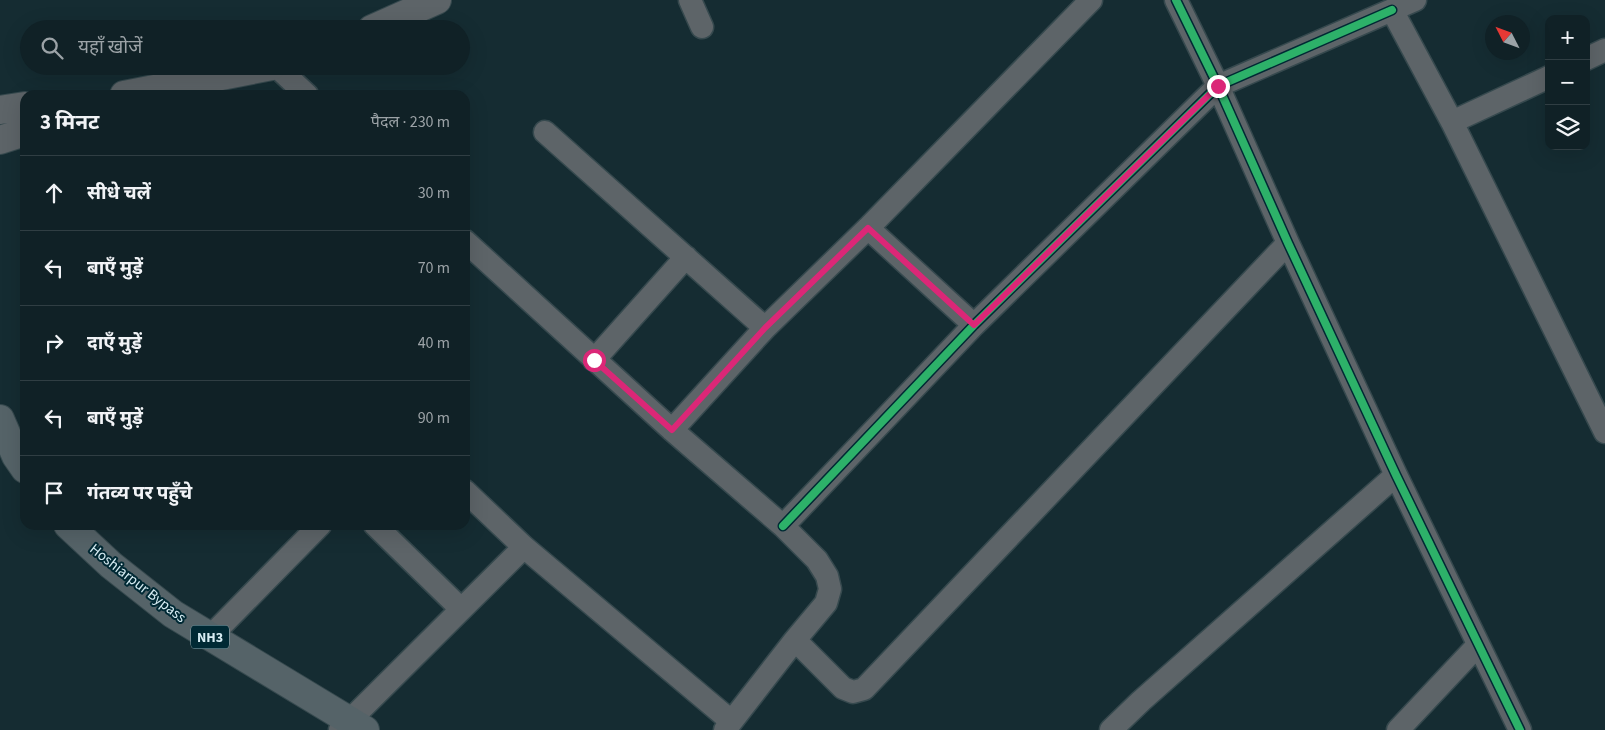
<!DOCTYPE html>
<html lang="hi">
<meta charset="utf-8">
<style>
body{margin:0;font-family:"Source Sans 3","Noto Sans Devanagari",sans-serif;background:#1e2e32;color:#f1f3f6}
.controls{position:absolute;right:15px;top:15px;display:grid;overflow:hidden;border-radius:10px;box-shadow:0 5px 20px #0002}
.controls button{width:45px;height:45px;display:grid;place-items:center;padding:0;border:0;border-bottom:1px solid #303e43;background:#102126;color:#f1f3f6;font:25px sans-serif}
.compass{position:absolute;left:1485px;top:15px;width:45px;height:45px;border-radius:50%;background:#102126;box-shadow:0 5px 20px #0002;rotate:312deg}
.stop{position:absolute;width:15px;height:15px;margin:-11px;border:4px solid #db2777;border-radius:50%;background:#fff}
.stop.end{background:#db2777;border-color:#fff;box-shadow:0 1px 5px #0008}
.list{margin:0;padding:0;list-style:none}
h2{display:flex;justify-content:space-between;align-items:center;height:65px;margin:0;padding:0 20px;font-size:21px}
h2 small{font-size:16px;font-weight:400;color:#9ca3a7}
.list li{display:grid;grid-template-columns:32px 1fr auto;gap:15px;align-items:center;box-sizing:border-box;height:75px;padding:0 20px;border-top:1px solid #303e43}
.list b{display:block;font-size:19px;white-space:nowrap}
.list em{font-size:16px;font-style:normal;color:#9ca3a7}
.icon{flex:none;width:28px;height:28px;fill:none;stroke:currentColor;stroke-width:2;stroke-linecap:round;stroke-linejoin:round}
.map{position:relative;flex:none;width:1605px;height:730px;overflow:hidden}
.search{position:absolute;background:#102126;box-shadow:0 5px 20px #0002;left:20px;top:20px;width:450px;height:55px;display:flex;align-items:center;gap:12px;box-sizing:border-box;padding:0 18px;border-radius:28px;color:#9ca3a7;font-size:19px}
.panel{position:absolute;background:#102126;box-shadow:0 5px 20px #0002;left:20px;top:90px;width:450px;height:440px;border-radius:15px}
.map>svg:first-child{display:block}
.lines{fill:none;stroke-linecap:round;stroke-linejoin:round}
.minor-casing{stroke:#36494e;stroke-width:25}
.tertiary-casing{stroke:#36494e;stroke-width:30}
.trunk-casing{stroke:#36494e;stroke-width:30}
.minor{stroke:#5d6468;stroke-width:22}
.tertiary{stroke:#5d6468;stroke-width:28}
.trunk{stroke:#556368;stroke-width:28}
.cycleway-casing{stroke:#002934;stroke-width:11}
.cycleway{stroke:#2db169;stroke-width:8}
.route{stroke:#db2777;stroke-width:6}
.labels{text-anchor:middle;stroke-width:4;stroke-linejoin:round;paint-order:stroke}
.shield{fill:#002934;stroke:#95b1b9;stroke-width:1}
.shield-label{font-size:14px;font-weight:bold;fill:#d5ebf2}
.street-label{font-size:15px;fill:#d5ebf2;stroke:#002934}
</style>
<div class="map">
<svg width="1605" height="730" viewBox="0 0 1605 730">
<rect width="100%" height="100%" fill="#152c32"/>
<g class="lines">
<g class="minor-casing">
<path id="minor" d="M690,0L702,27
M1176,0L1218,86L1288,243L1396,475L1520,730
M1415,0L1392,10L1452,122L1605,432
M1586,59L1605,50
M276,66L307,95
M1452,122L1549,77
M545,132L765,328
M868,228L974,325
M465,241L672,430L783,526L817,560L827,576L830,589L826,603L795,640L725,730
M594,360L686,257
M672,430L765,328L868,228L1091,0
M465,491L524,547L731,721
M375,525L461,609
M783,526L974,325L1218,86L1392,10
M210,637L320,525
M795,640L843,688L853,692L864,689L1288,243
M340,730L524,547
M1111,730L1141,701L1396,475
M1398,730L1478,645"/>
</g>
<g class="tertiary-casing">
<path id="tertiary" d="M372,29L437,0
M124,95L272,66
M0,110L25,106
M0,140L25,132"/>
</g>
<g class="trunk-casing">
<path id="trunk" d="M0,419L16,456L25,469
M68,525L111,565L173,614L365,730"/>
</g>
<use href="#minor" class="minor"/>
<use href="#tertiary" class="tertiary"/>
<use href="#trunk" class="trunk"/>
<g class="cycleway-casing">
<path id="cycleway" d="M1176,0L1218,86L1288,243L1396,475L1520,730
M783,526L974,325L1218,86L1392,10"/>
</g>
<use href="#cycleway" class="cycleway"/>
</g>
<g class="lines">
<path class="route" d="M594,360L672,430L765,328L868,228L974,325L1218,86"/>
</g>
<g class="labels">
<rect class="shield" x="191" y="625.5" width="38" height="23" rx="4"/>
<g class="shield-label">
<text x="210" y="642">NH3</text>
</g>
<g class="street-label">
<text transform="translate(138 583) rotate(38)" y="5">Hoshiarpur Bypass</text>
</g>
</g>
</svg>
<div class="controls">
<button>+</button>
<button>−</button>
<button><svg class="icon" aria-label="layers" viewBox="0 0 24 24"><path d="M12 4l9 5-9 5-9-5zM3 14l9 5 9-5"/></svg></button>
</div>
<svg class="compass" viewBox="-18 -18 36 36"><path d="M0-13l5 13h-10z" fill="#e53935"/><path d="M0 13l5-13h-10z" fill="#9ca3a7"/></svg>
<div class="stop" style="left:594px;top:360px"></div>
<div class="stop end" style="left:1218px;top:86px"></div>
<div class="search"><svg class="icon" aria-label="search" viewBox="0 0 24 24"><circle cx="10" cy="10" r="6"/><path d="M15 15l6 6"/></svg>यहाँ खोजें</div>
<section class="panel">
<h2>3 मिनट<small>पैदल · 230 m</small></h2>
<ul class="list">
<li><svg class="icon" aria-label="ahead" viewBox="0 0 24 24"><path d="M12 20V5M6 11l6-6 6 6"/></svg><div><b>सीधे चलें</b></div><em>30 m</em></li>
<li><svg class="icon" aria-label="left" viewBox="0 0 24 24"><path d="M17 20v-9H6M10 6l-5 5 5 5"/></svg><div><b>बाएँ मुड़ें</b></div><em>70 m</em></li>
<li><svg class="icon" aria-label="right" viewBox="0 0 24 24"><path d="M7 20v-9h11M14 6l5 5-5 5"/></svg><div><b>दाएँ मुड़ें</b></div><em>40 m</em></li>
<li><svg class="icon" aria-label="left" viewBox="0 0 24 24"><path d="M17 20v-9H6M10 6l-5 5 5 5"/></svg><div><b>बाएँ मुड़ें</b></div><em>90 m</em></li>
<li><svg class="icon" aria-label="arrive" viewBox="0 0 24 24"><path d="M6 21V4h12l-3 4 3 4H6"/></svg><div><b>गंतव्य पर पहुँचे</b></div></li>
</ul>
</section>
</div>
